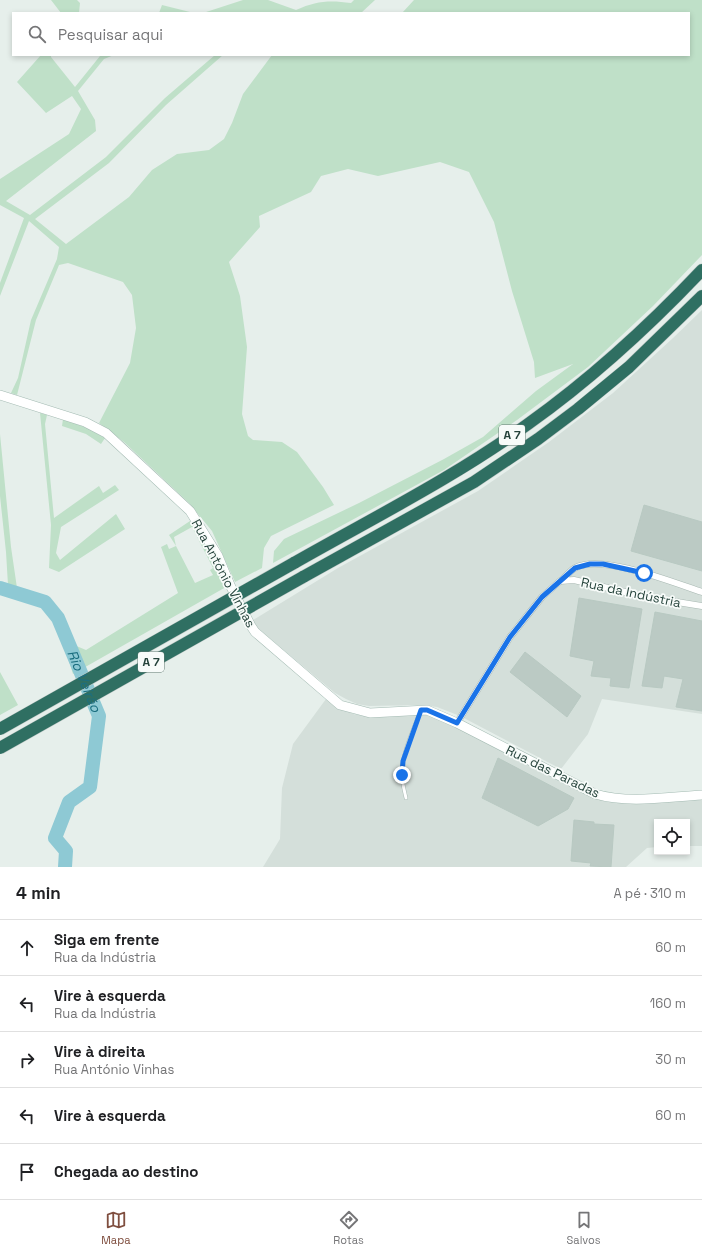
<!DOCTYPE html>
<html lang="pt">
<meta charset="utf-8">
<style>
body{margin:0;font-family:"Space Grotesk",sans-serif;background:#f6f6f6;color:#202124}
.controls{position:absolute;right:12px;bottom:12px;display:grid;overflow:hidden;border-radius:0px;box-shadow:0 2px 6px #0003}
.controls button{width:36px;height:36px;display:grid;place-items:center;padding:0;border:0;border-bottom:1px solid #e0e0e0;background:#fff;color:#202124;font:20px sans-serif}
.stop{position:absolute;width:12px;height:12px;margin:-9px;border:3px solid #1a73e8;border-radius:50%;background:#fff}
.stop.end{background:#1a73e8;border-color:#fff;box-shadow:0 1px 4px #0008}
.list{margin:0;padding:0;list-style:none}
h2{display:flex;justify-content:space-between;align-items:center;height:52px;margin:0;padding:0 16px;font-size:17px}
h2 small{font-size:13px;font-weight:400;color:#757577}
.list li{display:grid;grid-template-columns:26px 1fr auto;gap:12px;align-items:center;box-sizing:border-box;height:56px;padding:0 16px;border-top:1px solid #e0e0e0}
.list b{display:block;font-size:15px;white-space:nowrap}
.list p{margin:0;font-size:13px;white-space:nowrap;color:#757577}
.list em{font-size:13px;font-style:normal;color:#757577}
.icon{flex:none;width:22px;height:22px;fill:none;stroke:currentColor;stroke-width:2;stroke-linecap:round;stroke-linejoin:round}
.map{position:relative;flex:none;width:702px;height:867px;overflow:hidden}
.search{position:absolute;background:#fff;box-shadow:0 2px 6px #0003;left:12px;right:12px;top:12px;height:44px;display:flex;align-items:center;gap:10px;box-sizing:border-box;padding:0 14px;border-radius:0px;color:#757577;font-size:15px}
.sheet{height:332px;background:#fff}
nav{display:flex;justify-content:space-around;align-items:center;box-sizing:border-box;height:56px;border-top:1px solid #e0e0e0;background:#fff;font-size:11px;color:#757577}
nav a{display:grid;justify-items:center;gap:2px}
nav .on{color:#7f4e3f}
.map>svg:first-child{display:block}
.built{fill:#d4dfda}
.green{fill:#bfe0c8;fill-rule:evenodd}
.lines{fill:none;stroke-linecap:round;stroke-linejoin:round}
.river{stroke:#8ec9d4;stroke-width:14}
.building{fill:#bbcac4;stroke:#b8c9c2}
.lane-casing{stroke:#a8b8b2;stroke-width:4}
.street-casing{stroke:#a8b8b2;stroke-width:7}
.secondary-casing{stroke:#a4bbb3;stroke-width:10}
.highway-casing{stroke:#c2cac8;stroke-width:13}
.lane{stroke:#fff;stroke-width:3}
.street{stroke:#fff;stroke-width:6}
.secondary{stroke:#fff;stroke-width:9}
.highway{stroke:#2f6f62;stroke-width:12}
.highway-bridge-casing{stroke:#c2cac8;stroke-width:13;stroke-linecap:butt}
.highway-bridge{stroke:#2f6f62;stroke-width:12}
.route{stroke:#1a73e8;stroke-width:5}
.labels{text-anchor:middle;stroke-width:3.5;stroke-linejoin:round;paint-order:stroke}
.shield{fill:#f7fbf9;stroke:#637a73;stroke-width:1}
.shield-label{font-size:12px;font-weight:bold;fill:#24423a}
.street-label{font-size:13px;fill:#24423a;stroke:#f7fbf9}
.water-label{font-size:14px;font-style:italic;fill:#1c6f80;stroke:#f7fbf9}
</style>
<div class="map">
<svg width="702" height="867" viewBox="0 0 702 867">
<rect width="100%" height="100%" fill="#e6efeb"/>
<path class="built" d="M702,310V714L602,699L588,734L561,769L460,716L437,707L423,705L369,706L357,704L346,699L335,693L250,622L338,568L478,491L549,442L613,393L673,338Z
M326,699L353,714L364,716L427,714L438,717L607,800L702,799V846H687V822H657V847L647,848L626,867H263L280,839L282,788L293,744Z"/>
<path class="green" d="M51,0H77L80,3L79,13H61Z
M243,0H268L296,10C316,1 329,0 351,3L354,0H375L361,13H203Z
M414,0H702V255L653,306L588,367L517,420L444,470L273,563L274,551L284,539L359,503L444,459L483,437L536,391L573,364L535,378L534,362L512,291L494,222L469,172L440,162L378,176L348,169L321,176L311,192L259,216L260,227L229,262L240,296L247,347L242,414L248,436L253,440L282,442L297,452L323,487L334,505L271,536L264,548L262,568L235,582L212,531L189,503L124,442L99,423L130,363L136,328L132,295L123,282L68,263L59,265L36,320L17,395L11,393L18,378L31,320L57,259L59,247L29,221L0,296V283L24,218L0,205V179L69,134L81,109L72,96L46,113L17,82L41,55H51V57L75,87L100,56L102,55H114L104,59L78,91L95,120L96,131L6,201L30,215L106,157L165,98L215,55H223L166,105L109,163L35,219L66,244L129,197L152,170L177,154L209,150L224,139L232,123L243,94L272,55H689V13H402Z
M162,5L194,13H159Z
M40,413L47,415L45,424L54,518L99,486L103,493L115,485L119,490L61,527L56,553L60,560L116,514L125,529L59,572L49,568L51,525Z
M63,419L87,428L105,438L101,444L86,434L62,426Z
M0,434L11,547L17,588L47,599L62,618L74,645L86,650L178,593L161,547L167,544L169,549L176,546L169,535L190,521L195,526L221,571L226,587L73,674L57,622L41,605L0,592V582L8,585L6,552L0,496ZM192,527L213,568L210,570L213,575L195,583L176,546L174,537Z
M0,672L18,705L0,715Z"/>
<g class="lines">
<path class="river" id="s1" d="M0,588L45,602L58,618L99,716L90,787L69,802L55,838L66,851L65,867"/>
</g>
<path class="building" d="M644,505L702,522V571L631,551Z
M579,598L642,609L629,688L610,686L611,678L591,676L594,661L570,656Z
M655,612L702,621V711L676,707L683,679L664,676L662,688L642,686Z
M525,652L581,696L567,717L510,672Z
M498,758L574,798L568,809L538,826L482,798Z
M574,820L594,822V824L614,825L611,867L590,866L591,863L571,861Z"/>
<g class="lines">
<g class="lane-casing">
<path id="lane" d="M406,798C404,789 401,779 402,770C403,751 414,729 420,712"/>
</g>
<g class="street-casing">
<path id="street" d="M561,581C565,577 570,571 575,568C600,553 675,583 702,592
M457,723L510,637L542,597L560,581L574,580L646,597L702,606"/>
</g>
<g class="secondary-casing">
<path id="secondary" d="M0,395L85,422L106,433L190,511L218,556L230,585L251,626L255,632L340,705L370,713L427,710L457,723L595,794C629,804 667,797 702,795"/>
</g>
<g class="highway-casing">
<path id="highway" d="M294,563C373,518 455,477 528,424C591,379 649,326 702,270
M303,577L474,482L538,439L578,409L629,367L702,296"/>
</g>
<use href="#lane" class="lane"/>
<use href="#street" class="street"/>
<use href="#secondary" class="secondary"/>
<use href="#highway" class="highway"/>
<g class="highway-bridge-casing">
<path id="highway-bridge" d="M0,729L294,563
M0,748L303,577"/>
</g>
<use href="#highway-bridge" class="highway-bridge"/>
</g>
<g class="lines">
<path class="route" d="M402,775L403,761L421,710H427L457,723L510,637L542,597L575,568L590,564H603L644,573"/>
</g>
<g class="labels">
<g class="shield">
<rect x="499" y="425" width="26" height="20" rx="3"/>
<rect x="138" y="652" width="26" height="20" rx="3"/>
</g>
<g class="shield-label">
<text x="512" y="439">A 7</text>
<text x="151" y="666">A 7</text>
</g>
<g class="street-label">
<text transform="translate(224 573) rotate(62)" y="5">Rua António Vinhas</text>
<text transform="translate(631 592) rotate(12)" y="5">Rua da Indústria</text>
<text transform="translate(553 771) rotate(26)" y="5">Rua das Paradas</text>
</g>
<g class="water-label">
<text dy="5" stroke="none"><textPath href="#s1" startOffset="136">Rio Veirão</textPath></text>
</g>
</g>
</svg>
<div class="controls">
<button><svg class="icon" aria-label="locate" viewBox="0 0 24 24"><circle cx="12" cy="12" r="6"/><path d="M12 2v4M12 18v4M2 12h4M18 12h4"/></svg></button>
</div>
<div class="stop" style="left:644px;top:573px"></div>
<div class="stop end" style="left:402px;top:775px"></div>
<div class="search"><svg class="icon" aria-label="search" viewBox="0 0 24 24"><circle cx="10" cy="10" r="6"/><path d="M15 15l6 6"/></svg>Pesquisar aqui</div>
</div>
<section class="sheet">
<h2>4 min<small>A pé · 310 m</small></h2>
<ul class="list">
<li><svg class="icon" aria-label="ahead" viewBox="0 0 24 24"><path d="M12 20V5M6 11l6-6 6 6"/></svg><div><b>Siga em frente</b><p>Rua da Indústria</p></div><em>60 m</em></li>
<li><svg class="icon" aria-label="left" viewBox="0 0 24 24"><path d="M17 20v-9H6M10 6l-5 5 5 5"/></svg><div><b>Vire à esquerda</b><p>Rua da Indústria</p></div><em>160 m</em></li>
<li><svg class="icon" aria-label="right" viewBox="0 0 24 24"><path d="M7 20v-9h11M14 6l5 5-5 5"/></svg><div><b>Vire à direita</b><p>Rua António Vinhas</p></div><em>30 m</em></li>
<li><svg class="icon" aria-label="left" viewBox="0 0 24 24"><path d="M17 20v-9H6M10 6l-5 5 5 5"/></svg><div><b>Vire à esquerda</b></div><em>60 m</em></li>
<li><svg class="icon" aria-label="arrive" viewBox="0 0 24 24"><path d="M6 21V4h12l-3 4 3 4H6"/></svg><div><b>Chegada ao destino</b></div></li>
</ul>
</section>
<nav>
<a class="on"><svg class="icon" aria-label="map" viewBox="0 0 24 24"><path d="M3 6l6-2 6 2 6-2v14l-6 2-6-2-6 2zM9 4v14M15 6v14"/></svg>Mapa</a>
<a><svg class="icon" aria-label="directions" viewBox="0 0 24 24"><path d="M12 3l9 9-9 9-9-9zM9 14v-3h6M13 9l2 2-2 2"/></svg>Rotas</a>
<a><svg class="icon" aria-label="saved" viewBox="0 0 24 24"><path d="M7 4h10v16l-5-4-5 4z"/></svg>Salvos</a>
</nav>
